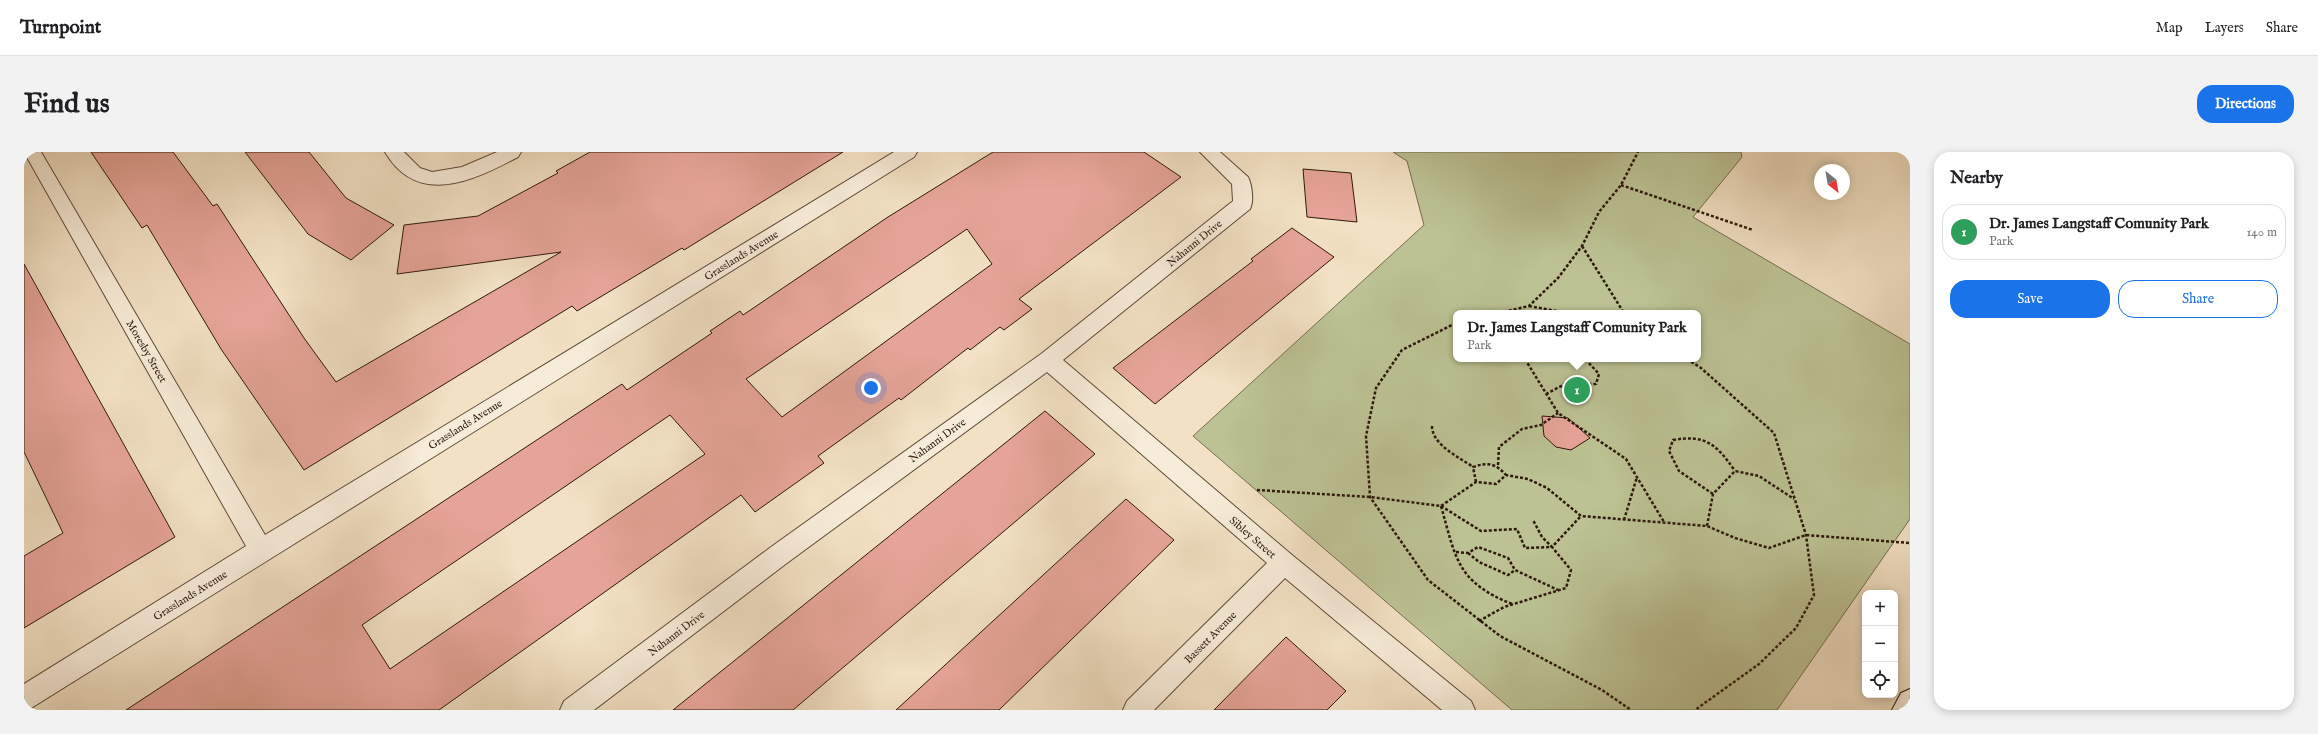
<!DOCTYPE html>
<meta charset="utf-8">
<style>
body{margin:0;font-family:"IM FELL English",serif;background:#f2f2f2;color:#202124}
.controls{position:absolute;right:12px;bottom:12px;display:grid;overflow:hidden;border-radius:8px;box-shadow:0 2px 10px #0003}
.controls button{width:36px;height:36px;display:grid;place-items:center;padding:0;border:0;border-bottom:1px solid #e0e0e0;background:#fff;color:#202124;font:20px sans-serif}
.compass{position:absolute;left:1790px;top:12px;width:36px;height:36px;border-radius:50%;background:#fff;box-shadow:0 2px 10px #0003;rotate:149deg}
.you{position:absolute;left:847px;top:236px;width:14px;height:14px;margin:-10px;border:3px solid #fff;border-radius:50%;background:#1a73e8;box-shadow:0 0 0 6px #1a73e833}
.badge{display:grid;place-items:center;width:26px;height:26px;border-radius:50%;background:#1a73e8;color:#fff;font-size:13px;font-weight:700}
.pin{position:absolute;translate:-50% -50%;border:2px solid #fff;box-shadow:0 1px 4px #0006}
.popup{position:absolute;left:1429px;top:158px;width:248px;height:52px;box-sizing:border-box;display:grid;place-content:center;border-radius:8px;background:#fff;filter:drop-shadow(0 1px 3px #0005);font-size:13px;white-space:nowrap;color:#757577}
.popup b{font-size:15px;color:#202124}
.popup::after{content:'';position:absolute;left:50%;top:100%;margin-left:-8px;border:8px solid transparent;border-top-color:#fff}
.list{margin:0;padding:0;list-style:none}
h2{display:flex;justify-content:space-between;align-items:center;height:52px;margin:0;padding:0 16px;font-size:17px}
h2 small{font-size:13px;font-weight:400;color:#757577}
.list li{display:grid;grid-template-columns:26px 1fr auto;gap:12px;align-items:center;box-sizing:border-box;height:56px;margin:0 8px 8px;padding:0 8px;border:1px solid #e0e0e0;border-radius:16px}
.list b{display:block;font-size:15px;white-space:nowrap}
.list p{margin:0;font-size:13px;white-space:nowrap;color:#757577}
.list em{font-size:13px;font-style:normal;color:#757577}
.actions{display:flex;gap:8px;padding:12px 16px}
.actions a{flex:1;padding:9px 0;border:1px solid #1a73e8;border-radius:16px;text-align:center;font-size:14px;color:#1a73e8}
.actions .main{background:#1a73e8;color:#fff}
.icon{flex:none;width:22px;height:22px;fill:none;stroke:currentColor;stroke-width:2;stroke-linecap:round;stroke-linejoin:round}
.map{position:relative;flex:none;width:1886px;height:558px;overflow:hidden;border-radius:16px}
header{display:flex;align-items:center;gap:24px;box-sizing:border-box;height:56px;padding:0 20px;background:#fff;border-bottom:1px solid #e0e0e0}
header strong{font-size:19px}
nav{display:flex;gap:22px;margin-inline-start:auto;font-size:14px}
.intro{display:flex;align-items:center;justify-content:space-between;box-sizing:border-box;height:96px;padding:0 24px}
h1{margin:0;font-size:28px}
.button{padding:10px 18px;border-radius:16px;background:#1a73e8;color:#fff;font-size:14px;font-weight:700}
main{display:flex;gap:24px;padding:0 24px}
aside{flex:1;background:#fff;border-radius:16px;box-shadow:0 2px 10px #0003}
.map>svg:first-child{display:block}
.green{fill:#bcc293;stroke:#756d50;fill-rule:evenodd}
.building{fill:#e6a498;stroke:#2e180c;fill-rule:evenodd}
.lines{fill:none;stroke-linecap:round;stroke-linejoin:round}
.street-casing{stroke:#5f4a3a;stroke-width:2}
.secondary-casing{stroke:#2e180c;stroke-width:2}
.path{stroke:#2e180c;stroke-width:2.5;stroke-dasharray:3 2;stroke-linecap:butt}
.street{fill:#f7ecd9;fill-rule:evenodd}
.secondary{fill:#f7ecd9;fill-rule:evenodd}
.labels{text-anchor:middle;stroke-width:4;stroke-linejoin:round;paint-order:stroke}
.street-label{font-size:11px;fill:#2e180c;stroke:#f7ecd9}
</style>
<header>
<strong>Turnpoint</strong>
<nav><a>Map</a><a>Layers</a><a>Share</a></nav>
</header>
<div class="intro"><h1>Find us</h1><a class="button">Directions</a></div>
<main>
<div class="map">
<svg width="1886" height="558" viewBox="0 0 1886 558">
<rect width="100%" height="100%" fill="#f2e1c4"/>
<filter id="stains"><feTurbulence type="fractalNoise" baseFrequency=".005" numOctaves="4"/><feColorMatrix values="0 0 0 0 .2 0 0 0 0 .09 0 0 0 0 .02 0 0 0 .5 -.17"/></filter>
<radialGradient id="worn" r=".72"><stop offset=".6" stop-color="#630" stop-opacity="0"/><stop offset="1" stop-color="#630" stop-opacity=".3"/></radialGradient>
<path class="green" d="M1369,0H1717L1718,5L1669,65L1886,192V367L1753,558H1488L1169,284L1400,73L1383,9ZM1432,161H1674V207H1432Z"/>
<path class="building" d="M67,0H149L189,54L193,52L280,186L312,230L537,100L373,122L380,73L454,64L534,21L532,19L566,0H819L660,98L658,96L553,159L548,154L280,318L197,197L123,73L118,76Z
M221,0H285L322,46L370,73L327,108L284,82Z
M969,0H1120L1157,25L995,147L1008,157L980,178L976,175L946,198L944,196L877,248L875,246L794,304L800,311L731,360L717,343L415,558H102L598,232L603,238L688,181L686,179L716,159L719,163L864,65ZM943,77L968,112L758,265L722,227ZM646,263L681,302L366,517L338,473Z
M1279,17L1327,21L1333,70L1283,65Z
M1268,76L1310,105L1131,252L1089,216L1229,109L1227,107Z
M0,112L151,385L0,476V404L39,381L0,300Z
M1021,259L1071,302L769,558H649Z
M1518,264L1544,266L1566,286L1547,298L1532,295L1520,284Z
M1102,347L1150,388L975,558H872Z
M1262,485L1322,539L1303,558H1190Z"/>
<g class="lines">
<g class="street-casing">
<path id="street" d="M0,0H17L241,383L870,0H893L890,5L4,558H0V532L222,394Z
M361,0H380L396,16L408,20L438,15L473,0H497L494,5C450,28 394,56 361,0Z
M1176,0H1196L1224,25C1228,33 1230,49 1226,57L1039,208L1268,403L1447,549L1451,558H1418L1261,426L1130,558H1099L1103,549L1243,411L1023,220L763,411L570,558H536L540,549L747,395L1017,202L1209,49L1208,32Z"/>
</g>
<g class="secondary-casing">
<path id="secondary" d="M1886,537V558H1868L1877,541Z"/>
</g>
<path class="path" d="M1597,33L1729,78
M1558,94L1600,161
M1505,154L1543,161
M1475,161L1505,154L1534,126L1558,94L1575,60L1597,33L1614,0
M1432,171L1378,198L1352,236L1342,284L1346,345L1404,428L1476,484L1578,538L1607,558
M1501,207L1534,261L1602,307L1640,370
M1663,207L1677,216L1750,281L1782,383L1790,443L1772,476L1735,512L1671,558
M1522,242L1543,231L1572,232L1575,222L1563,209L1554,207
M1408,274C1408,293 1435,305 1449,315
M1474,313L1475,295L1498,277L1517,273L1534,261
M1452,330L1449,315C1464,310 1471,311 1482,323
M1233,338L1346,345L1417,354L1452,330L1472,332L1482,323L1504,327L1523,336L1557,364L1683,374L1711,386L1745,396L1782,383L1886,391
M1689,342L1655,319L1645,299L1649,288C1682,282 1693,293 1711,319
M1417,354L1457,379L1493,377L1501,396L1528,395L1518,385L1509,368
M1417,354C1432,407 1433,430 1488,452
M1600,368L1613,325
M1683,374L1689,342L1711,319L1735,324L1770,347
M1432,400L1444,401L1454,395L1484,406L1491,418L1534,438
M1444,401L1455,410L1484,423L1491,418
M1455,469L1480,455L1542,436L1547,418L1528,395L1557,364"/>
<use href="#street" class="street"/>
<use href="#secondary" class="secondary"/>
</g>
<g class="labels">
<g class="street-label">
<text transform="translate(1170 91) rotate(-39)" y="4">Nahanni Drive</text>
<text transform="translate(717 103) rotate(-32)" y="4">Grasslands Avenue</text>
<text transform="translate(123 199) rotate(60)" y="4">Moresby Street</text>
<text transform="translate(441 272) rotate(-32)" y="4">Grasslands Avenue</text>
<text transform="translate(913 288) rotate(-36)" y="4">Nahanni Drive</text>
<text transform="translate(1229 385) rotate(41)" y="4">Sibley Street</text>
<text transform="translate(166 443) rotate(-32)" y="4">Grasslands Avenue</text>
<text transform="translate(652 481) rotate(-37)" y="4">Nahanni Drive</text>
<text transform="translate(1186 485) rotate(-45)" y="4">Bassett Avenue</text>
</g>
</g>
<rect width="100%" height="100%" filter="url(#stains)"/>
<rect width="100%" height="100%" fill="url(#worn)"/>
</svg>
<div class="controls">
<button>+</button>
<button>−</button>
<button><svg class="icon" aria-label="locate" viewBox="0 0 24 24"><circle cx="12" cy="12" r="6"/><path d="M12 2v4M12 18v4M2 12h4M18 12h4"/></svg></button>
</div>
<svg class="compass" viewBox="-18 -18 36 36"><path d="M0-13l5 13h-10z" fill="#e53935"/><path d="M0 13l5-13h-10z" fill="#757577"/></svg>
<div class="you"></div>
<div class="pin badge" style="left:1553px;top:238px;background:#2e9e5b">1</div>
<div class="popup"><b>Dr. James Langstaff Comunity Park</b>Park</div>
</div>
<aside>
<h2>Nearby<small></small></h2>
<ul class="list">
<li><span class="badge" style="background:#2e9e5b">1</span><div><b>Dr. James Langstaff Comunity Park</b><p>Park</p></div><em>140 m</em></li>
</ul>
<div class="actions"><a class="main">Save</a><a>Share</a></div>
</aside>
</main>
